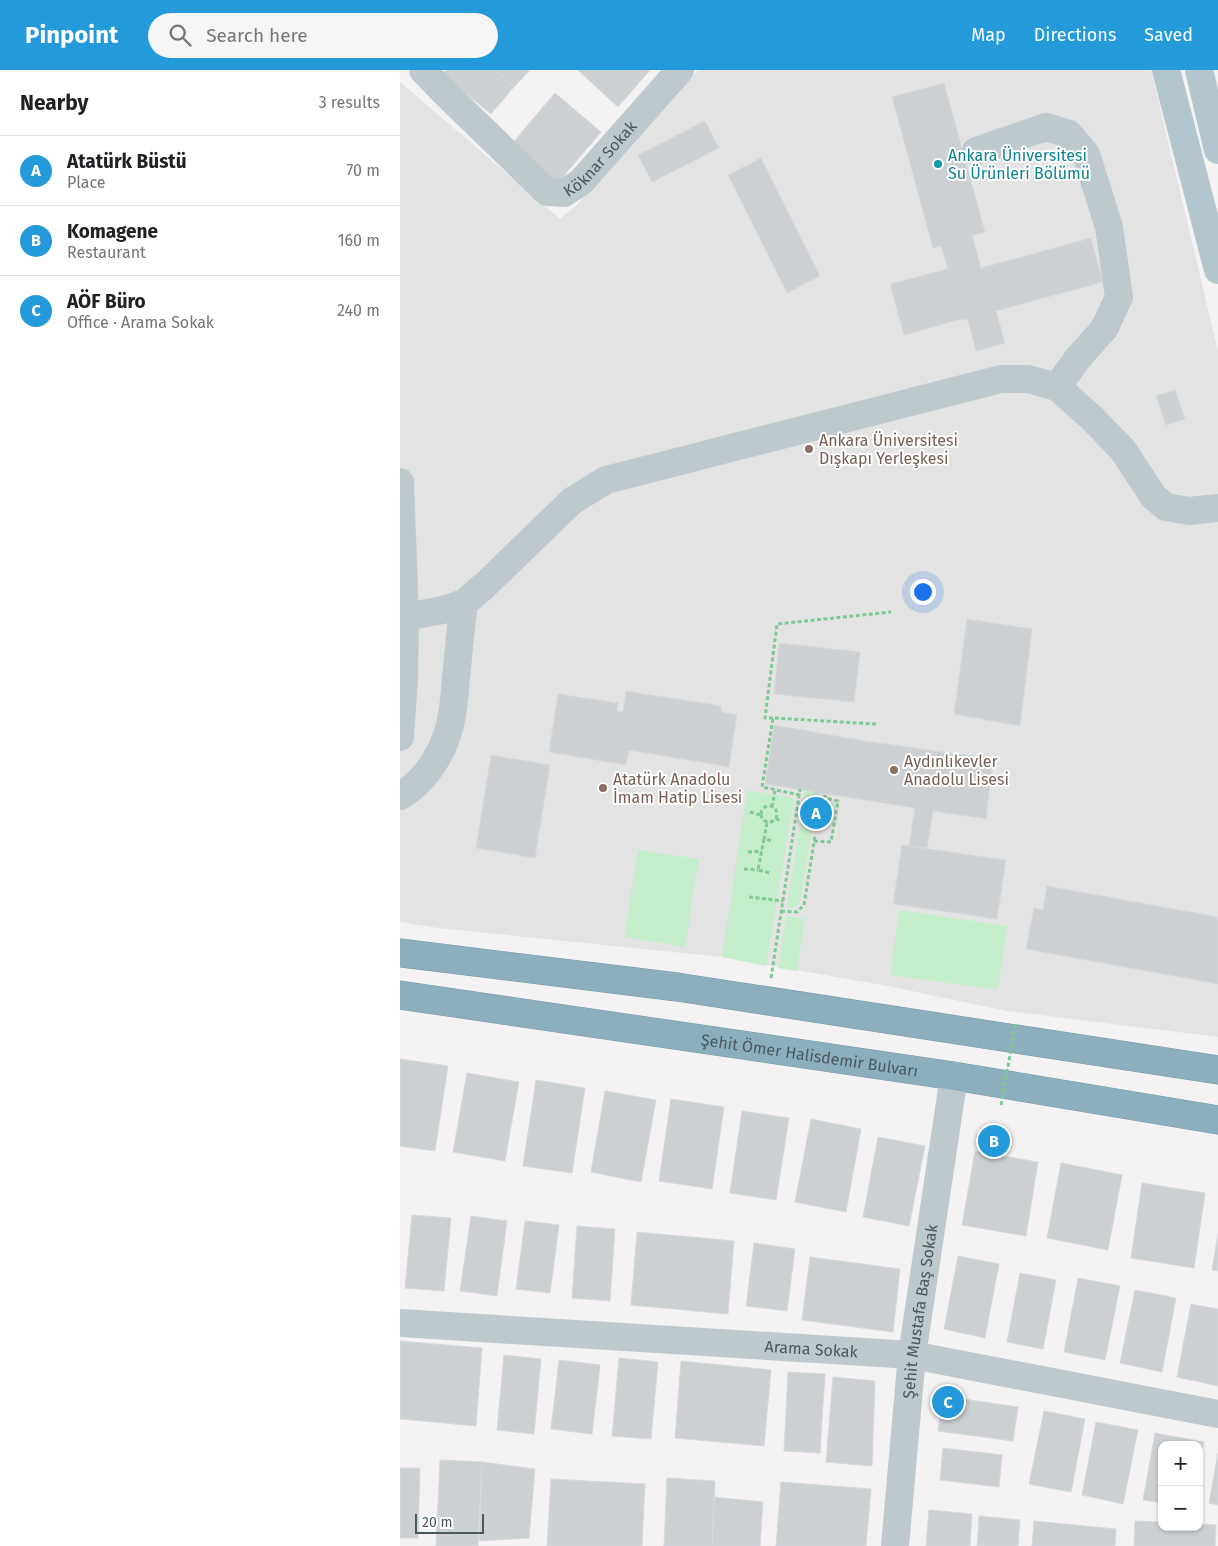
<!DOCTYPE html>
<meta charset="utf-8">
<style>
body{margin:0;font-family:"Fira Sans",sans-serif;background:#f6f6f6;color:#202124}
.controls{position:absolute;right:15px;bottom:15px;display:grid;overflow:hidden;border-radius:10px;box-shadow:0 1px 4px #0004}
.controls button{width:45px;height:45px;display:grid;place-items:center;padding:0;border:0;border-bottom:1px solid #e0e0e0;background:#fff;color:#202124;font:25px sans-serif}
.scale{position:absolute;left:15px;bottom:12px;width:69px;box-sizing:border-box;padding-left:5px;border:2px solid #4a595e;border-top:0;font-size:14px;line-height:18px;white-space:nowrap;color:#4a595e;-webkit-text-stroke:4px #fff;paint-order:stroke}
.you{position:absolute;left:522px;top:521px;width:18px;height:18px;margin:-12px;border:4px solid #fff;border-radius:50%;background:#1a73e8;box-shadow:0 0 0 8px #1a73e833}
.badge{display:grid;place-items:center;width:32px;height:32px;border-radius:50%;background:#249adb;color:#fff;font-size:16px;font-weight:700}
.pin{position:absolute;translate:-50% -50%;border:2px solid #fff;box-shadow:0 1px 5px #0006}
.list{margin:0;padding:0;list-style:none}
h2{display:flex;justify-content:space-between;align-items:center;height:65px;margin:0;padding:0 20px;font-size:21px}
h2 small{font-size:16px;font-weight:400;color:#757577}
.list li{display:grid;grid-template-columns:32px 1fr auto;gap:15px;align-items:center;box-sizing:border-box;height:70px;padding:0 20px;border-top:1px solid #e0e0e0}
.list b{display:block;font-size:19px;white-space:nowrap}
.list p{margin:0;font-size:16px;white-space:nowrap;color:#757577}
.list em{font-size:16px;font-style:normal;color:#757577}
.icon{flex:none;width:28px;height:28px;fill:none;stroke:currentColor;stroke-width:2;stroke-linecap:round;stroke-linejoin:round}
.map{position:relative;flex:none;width:818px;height:1476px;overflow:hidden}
header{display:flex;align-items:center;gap:30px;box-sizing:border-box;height:70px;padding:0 25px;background:#249adb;color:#fff}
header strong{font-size:24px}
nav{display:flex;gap:28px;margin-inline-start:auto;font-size:18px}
.search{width:350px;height:45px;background:#f6f6f6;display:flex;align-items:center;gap:12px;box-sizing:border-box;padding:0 18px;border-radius:28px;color:#757577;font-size:19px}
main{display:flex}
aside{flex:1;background:#fff}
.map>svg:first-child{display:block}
.education{fill:#e4e3e3}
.green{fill:#c4edcb}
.building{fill:#ccd0d3;stroke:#d6d9dc}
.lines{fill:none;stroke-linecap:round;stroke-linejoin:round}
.highway-casing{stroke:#7899a8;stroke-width:29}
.path{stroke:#7dca94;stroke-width:3;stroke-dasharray:4 2.5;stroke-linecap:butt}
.minor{stroke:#bec9cd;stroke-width:28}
.major{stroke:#b3c6ce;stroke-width:28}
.highway{stroke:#8daebd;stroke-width:28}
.path-bridge{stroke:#7dca94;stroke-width:3;stroke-dasharray:4 2.5;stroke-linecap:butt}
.culture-dot{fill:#0f9aa8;stroke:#fff;stroke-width:2}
.education-dot{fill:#8d6e63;stroke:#fff;stroke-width:2}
.labels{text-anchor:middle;stroke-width:4;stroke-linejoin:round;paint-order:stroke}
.street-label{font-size:16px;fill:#4a595e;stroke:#fff}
.culture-label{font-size:16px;fill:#0d838f;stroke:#fff;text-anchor:start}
.education-label{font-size:16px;fill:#785e54;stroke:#fff;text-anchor:start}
</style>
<header>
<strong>Pinpoint</strong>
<div class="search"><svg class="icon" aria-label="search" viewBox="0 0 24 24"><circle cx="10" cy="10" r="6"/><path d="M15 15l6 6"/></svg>Search here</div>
<nav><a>Map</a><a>Directions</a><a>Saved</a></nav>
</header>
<main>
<aside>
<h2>Nearby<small>3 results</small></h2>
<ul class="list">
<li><span class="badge">A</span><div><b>Atatürk Büstü</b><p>Place</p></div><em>70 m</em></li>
<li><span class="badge">B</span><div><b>Komagene</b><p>Restaurant</p></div><em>160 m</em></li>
<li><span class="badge">C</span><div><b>AÖF Büro</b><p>Office · Arama Sokak</p></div><em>240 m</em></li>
</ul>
</aside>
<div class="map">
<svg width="818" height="1476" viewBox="0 0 818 1476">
<rect width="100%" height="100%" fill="#f4f2f2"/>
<path class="education" d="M298,0H751L818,281V967L607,941L488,916L322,887L38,858L0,852V12L160,149L176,136Z"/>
<path class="green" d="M347,720L394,728L366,896L322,887Z
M405,720L418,723L400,831C397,836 393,840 387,838Z
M238,780L299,789L285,877L224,867Z
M499,840L607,856L598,920L490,905Z
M386,846L405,849L397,901L378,898Z"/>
<path class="building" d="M47,0H95L114,17L91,44L42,4Z
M95,0H130L114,17Z
M178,0H250L218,37Z
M544,13L585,162L572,165L581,198L691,168L703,212L596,241L605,273L576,281L568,250L561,249L504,265L490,214L548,199L541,176L533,178L492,27Z
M155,23L201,62L156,115L110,76Z
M305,51L319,78L252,112L238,85Z
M361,88L420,206L387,223L328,105Z
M775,320L785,349L766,355L756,326Z
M567,549L632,559L620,656L554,644Z
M379,573L460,582L454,632L374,624Z
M226,621L321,636V642L337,645L329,697L229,680L226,695L149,682L158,624L218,633L217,641L223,642Z
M374,655L464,671L593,689L586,749L533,741L527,778L509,776L515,738L365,714Z
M91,685L150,695L135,788L76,778Z
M502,775L606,790L597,849L493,834Z
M647,816L818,847V914L626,879L634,838L643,840Z
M0,989L48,996L35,1081L0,1076Z
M67,1003L119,1012L105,1091L53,1082Z
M136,1010L185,1018L172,1103L123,1096Z
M205,1021L256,1030L241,1112L191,1102Z
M271,1029L324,1037L312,1119L259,1111Z
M342,1041L389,1048L376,1130L330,1123Z
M411,1049L461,1059L446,1142L395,1132Z
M478,1067L525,1076L509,1156L463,1147Z
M575,1081L638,1092L626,1166L562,1155Z
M661,1093L722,1105L708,1180L647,1168Z
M742,1113L805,1123L794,1198L731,1188Z
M12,1145L51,1148L44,1221L5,1218Z
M71,1146L107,1151L97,1226L60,1221Z
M125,1151L159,1155L150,1223L116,1219Z
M177,1156L215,1159L210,1231L172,1228Z
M237,1162L334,1171L328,1244L231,1235Z
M818,1164V1201L812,1200Z
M354,1173L395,1179L387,1241L346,1236Z
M558,1186L599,1194L585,1268L544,1259Z
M410,1187L500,1199L493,1262L402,1250Z
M620,1203L656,1210L643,1279L607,1272Z
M678,1208L720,1216L705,1290L664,1282Z
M735,1220L776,1228L762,1302L720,1293Z
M791,1234L818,1239V1316L777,1307Z
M0,1271L82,1278L76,1356L0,1349Z
M104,1285L141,1289L134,1364L97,1360Z
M219,1288L258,1292L251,1369L212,1366Z
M159,1290L200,1295L192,1364L151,1359Z
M281,1291L371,1300L364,1376L275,1368Z
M388,1302L425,1304L420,1383L384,1381Z
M433,1307L475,1311L472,1396L426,1392Z
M543,1326L618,1337L613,1371L538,1361Z
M644,1341L685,1349L671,1422L629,1414Z
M696,1352L738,1360L723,1434L682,1425Z
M755,1363L804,1372L799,1400V1375H762V1433L743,1430Z
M543,1378L602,1385L599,1417L540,1410Z
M818,1383V1435L809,1433Z
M40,1390L82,1392L78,1476H36Z
M82,1392L135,1399L129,1468L79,1471Z
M0,1398H20L18,1468H0Z
M267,1408L315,1411L312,1476H264Z
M151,1409L245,1414L242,1476H147Z
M381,1412L471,1419L466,1476H376Z
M314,1427L363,1432L360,1476H312Z
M529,1440L572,1444L570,1476H526Z
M579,1446L620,1450L618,1476H577Z
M634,1451L716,1459L715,1476H632Z
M735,1451L762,1452V1457H799V1454L816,1455L815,1476H734Z"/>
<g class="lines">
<g class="highway-casing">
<g id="highway">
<path d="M0,883L277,917L818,1000"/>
<path id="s4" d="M0,925L554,1006L818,1050"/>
</g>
</g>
<path class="path" d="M373,648H365L377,554L491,542
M400,725L362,717L373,648L476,654
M361 744a8 8 0 1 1 16 0a8 8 0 1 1-16 0Z
M372,737L375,721
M350,742L360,745
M376,748L381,752
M367,753L364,769L373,771
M364,769L358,800L370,803
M414,771L431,772L438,731L425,728V725
M348,782L362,781
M344,799L358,800
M349,827L383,831
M381,841L397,842L404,835L415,766
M371,908L400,719"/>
<g class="minor">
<path id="s1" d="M23,0L45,23L147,122L164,123L181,112L280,0"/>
<path d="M576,81L646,57L669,64L686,84L709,157L719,227L704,259L678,288L657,317"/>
<path d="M0,412L5,547L4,609L0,667"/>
<path d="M5,547L43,540L64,533L85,515L172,431L206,410L601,309H628L657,317L692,348L723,380L753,426L766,437L789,441L818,438"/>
<path d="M0,726C28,710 48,675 52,644C55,629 55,613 57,598C59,576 61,555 64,533"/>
<path id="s2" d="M0,1253L512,1285L818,1344"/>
<path id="s3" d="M495,1476L512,1285L554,1006"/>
</g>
<path class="major" d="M766,0L818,200
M799,0L818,80"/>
<use href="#highway" class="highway"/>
<path class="path-bridge" d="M601,1035L616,952"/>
</g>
<circle class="culture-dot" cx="538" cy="94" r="5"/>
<g class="education-dot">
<circle cx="409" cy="379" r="5"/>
<circle cx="494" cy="700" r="5"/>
<circle cx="203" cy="718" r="5"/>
</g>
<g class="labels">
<g class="street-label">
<text dy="6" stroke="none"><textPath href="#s1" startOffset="241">Köknar Sokak</textPath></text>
<text dy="6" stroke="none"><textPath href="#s4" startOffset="414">Şehit Ömer Halisdemir Bulvarı</textPath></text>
<text dy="6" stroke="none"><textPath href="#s3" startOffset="236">Şehit Mustafa Baş Sokak</textPath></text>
<text dy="6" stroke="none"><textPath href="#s2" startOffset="412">Arama Sokak</textPath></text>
</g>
<g class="culture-label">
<text x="548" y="91">Ankara Üniversitesi<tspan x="548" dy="18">Su Ürünleri Bölümü</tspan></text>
</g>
<g class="education-label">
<text x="419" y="376">Ankara Üniversitesi<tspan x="419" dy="18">Dışkapı Yerleşkesi</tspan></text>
<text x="504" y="697">Aydınlıkevler<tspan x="504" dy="18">Anadolu Lisesi</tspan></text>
<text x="213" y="715">Atatürk Anadolu<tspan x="213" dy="18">İmam Hatip Lisesi</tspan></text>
</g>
</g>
</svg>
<div class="controls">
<button>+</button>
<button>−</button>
</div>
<div class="scale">20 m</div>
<div class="you"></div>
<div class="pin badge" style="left:416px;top:743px">A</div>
<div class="pin badge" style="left:594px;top:1071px">B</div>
<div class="pin badge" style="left:548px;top:1332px">C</div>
</div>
</main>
